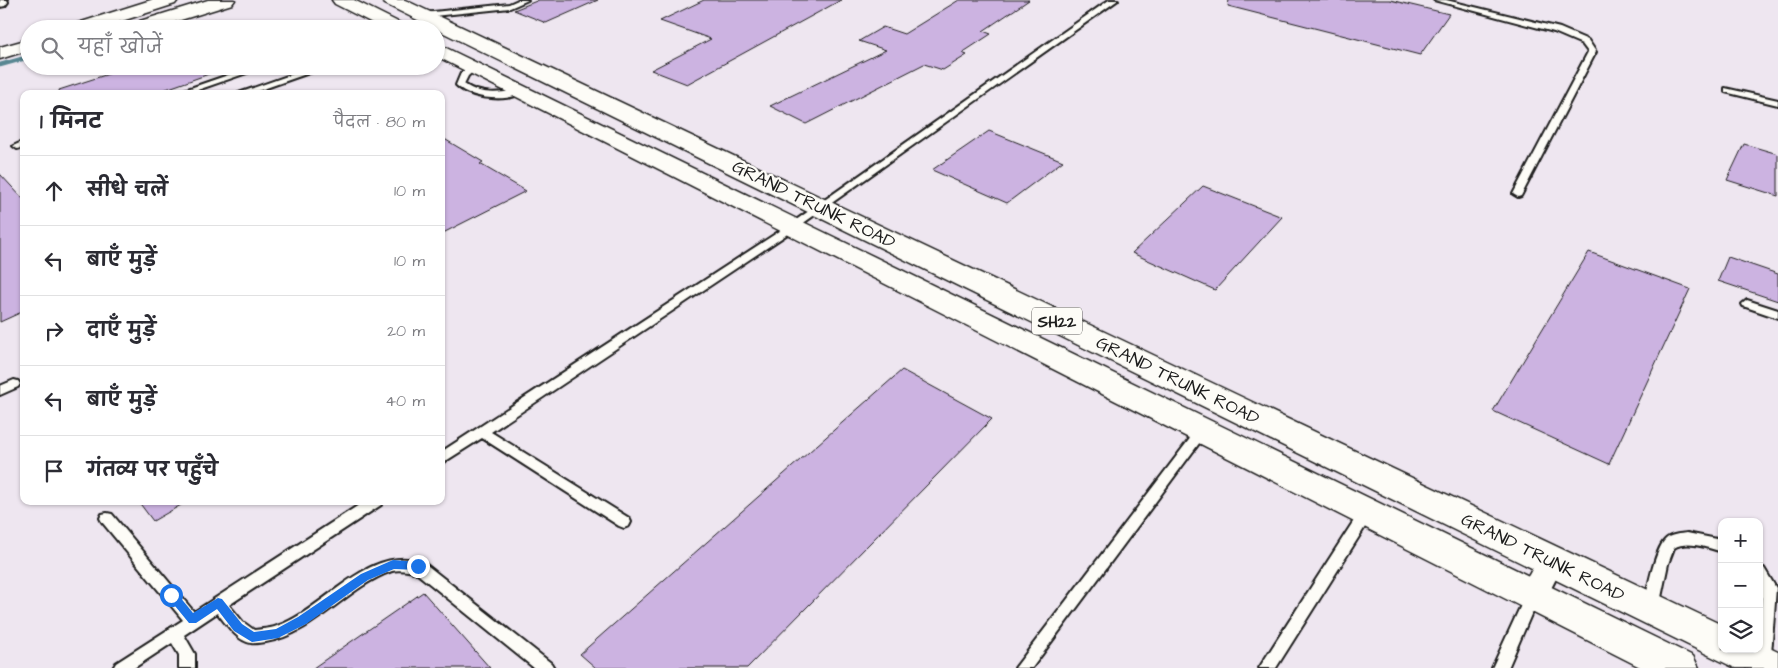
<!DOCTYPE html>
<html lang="hi">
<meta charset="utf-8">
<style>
body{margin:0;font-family:"Architects Daughter","Playpen Sans Deva",sans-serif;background:#f7f7f7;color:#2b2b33}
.controls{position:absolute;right:15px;bottom:15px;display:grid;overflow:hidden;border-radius:10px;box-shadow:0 1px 4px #0004}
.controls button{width:45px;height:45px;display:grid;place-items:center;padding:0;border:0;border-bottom:1px solid #e1e1e2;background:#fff;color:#2b2b33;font:25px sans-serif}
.stop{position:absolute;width:15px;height:15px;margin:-11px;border:4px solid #1a73e8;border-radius:50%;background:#fff}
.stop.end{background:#1a73e8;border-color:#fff;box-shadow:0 1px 5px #0008}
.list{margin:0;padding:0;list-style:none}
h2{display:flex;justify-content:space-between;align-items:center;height:65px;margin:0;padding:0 20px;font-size:21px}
h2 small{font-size:16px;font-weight:400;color:#7c7c81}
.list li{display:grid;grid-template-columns:32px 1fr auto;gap:15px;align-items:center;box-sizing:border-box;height:70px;padding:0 20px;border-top:1px solid #e1e1e2}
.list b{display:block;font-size:19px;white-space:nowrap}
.list em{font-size:16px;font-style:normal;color:#7c7c81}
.icon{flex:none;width:28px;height:28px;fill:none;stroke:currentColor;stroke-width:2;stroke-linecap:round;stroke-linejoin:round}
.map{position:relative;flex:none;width:1778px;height:668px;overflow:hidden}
.search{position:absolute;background:#fff;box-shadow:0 1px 4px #0004;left:20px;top:20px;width:425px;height:55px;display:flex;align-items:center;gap:12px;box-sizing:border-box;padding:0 18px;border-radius:28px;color:#7c7c81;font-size:19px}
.panel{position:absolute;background:#fff;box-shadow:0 1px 4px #0004;left:20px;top:90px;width:425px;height:415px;border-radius:10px}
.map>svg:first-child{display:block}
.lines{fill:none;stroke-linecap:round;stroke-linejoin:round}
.stream{stroke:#598792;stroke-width:4.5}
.building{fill:#ccb3e1;stroke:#1c1c1c}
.lane-casing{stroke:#1c1c1c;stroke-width:4}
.street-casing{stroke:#1c1c1c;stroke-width:4}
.secondary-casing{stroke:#1c1c1c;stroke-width:3}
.highway-casing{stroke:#1c1c1c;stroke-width:3}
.lane{fill:#fdfcf7;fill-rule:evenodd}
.street{fill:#fdfcf7;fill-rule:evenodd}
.secondary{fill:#fdfcf7;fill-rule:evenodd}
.highway{fill:#fdfcf7;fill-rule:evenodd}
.route{fill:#1a73e8}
.labels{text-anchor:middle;stroke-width:4.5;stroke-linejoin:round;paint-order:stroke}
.shield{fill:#fdfcf7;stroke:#605f5e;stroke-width:1}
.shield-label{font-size:16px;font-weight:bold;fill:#1c1c1c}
.street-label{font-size:18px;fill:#1c1c1c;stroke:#fdfcf7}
</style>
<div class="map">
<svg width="1778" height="668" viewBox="0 0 1778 668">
<rect width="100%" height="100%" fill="#eee6f0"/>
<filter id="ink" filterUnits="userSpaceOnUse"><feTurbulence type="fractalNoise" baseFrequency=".02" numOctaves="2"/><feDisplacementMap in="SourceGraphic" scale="10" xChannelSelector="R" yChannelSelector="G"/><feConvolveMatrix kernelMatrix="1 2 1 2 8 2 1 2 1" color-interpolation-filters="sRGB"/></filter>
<g filter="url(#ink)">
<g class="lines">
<path class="stream" d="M121,29L145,21
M0,65L29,57"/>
</g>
<path class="building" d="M539,0H598L546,23L514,10Z
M704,0H841L687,84L651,70L711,39L660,21Z
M959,0H1029L983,31L991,34L962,53L967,55L943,70L924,64L806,124L770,106L886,50L859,41L883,27L904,34Z
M1229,0H1390L1449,14L1420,55L1228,6Z
M133,66H223V69L152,94H60L59,90Z
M989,131L1063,161L1007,203L932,170Z
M441,137L483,162L480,164L526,191L441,234Z
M1744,144L1778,154V196L1727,180Z
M0,174L24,200V311L0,322Z
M1203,186L1282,217L1215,290L1132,253Z
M1589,252L1690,289L1609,464L1493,411Z
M1728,257L1778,274V301L1718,281Z
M902,370L992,419L747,668H596L580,654Z
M138,501H188L153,521Z
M423,592L490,668H313Z"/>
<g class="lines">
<g class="lane-casing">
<path id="lane" d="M518,0H528L510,8L424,17L420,15L424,13L509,4Z
M1109,0H1118L795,229L491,432L629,518L631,522L629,526L624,528L619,526L482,438L441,464V452L789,225Z
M1434,0H1446L1560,28L1588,40L1596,52L1521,196L1518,197L1513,194L1588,52L1582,44L1554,32Z
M254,66H267L186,94H173Z
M316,66H329L249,94H236Z
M470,66L477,68L468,76L464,84C481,96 500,93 519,90L523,92C507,103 470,99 456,85L461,73Z
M1725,88L1778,100V105L1725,92Z
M24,141V147L17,149L13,146Z
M1747,300L1778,310V318L1743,306L1742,304Z
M14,380L18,381L20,384L18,387L0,395V386Z
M1202,426L1206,428L1208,431L1206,434L1032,668H1015L1198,428Z
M365,501H383L381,505L229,605L243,622L254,630C261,629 270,629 277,626C324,610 369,543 423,562L551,663L554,668H534L415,572C408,571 399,569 392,571C346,587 315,634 266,642C261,642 255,644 251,643C237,641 226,623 217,613L184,635L195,654V668H179V655L172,643L134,668H113L116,663L183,620L102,522L100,518L102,514L107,513L112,514L194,612Z
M1367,507L1372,508L1374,512L1372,516L1276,668H1259L1362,508Z
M1687,533L1722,540V552C1708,548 1687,540 1674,548L1668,564L1659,607L1657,612L1652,613L1647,612C1642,601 1656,548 1665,540C1670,534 1680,534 1687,533Z
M1759,566L1764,568L1776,588L1770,668H1754L1756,649H1759L1762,589L1759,585Z
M1532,590L1537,592L1539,596L1508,668H1492L1527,592Z"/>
</g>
<g class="street-casing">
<path id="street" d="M0,0H7L8,2L5,6L0,7Z
M1551,549L1561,553L1565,561L1543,604L1533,608L1523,604L1518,595L1541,553Z"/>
</g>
<g class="secondary-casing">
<path id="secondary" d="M151,0H178L175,4L97,29H69L72,25Z
M208,0H235L232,4L152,29H140L137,25L140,21Z
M29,39V50L0,59V47Z"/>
</g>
<g class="highway-casing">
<path id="highway" d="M332,0H354L404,25L407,29H384L335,4Z
M382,0H405L1722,625V649H1759V643L1778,652V668H1735L385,4Z
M436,43L1693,656L1699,668H1642L436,56Z"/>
</g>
<use href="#lane" class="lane"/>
<use href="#street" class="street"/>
<use href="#secondary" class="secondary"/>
<use href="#highway" class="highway"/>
</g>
</g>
<path class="route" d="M393,560L418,562L423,566L418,570L394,569L368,580L306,624L278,638L252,642L234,631L217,609L196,623H189L166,595L167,591H175L193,613L218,598L222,599L242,624L254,632L276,629L298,617L361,574Z"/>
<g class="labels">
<rect class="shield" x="1032" y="307.5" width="50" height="27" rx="4"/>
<g class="shield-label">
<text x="1057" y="327">SH22</text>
</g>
<g class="street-label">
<text transform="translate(814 204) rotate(26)" y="6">GRAND TRUNK ROAD</text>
<text transform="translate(1178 380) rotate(26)" y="6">GRAND TRUNK ROAD</text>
<text transform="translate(1543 557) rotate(26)" y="6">GRAND TRUNK ROAD</text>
</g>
</g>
</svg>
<div class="controls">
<button>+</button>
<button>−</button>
<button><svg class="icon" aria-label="layers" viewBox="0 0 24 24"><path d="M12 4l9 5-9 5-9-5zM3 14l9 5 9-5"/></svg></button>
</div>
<div class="stop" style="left:171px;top:595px"></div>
<div class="stop end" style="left:418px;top:566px"></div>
<div class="search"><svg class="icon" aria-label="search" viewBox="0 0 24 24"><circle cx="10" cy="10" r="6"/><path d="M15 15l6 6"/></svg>यहाँ खोजें</div>
<section class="panel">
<h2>1 मिनट<small>पैदल · 80 m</small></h2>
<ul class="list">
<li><svg class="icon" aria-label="ahead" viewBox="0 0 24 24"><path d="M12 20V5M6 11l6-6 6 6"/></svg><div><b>सीधे चलें</b></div><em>10 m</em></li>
<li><svg class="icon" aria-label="left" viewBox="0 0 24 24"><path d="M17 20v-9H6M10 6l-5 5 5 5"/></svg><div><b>बाएँ मुड़ें</b></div><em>10 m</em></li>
<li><svg class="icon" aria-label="right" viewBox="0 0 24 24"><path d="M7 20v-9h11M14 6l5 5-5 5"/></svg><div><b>दाएँ मुड़ें</b></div><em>20 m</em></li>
<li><svg class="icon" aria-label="left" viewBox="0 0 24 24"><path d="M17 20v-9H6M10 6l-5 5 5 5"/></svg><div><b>बाएँ मुड़ें</b></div><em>40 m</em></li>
<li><svg class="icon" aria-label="arrive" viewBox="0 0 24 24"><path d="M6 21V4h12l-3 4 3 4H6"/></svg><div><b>गंतव्य पर पहुँचे</b></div></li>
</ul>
</section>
</div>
